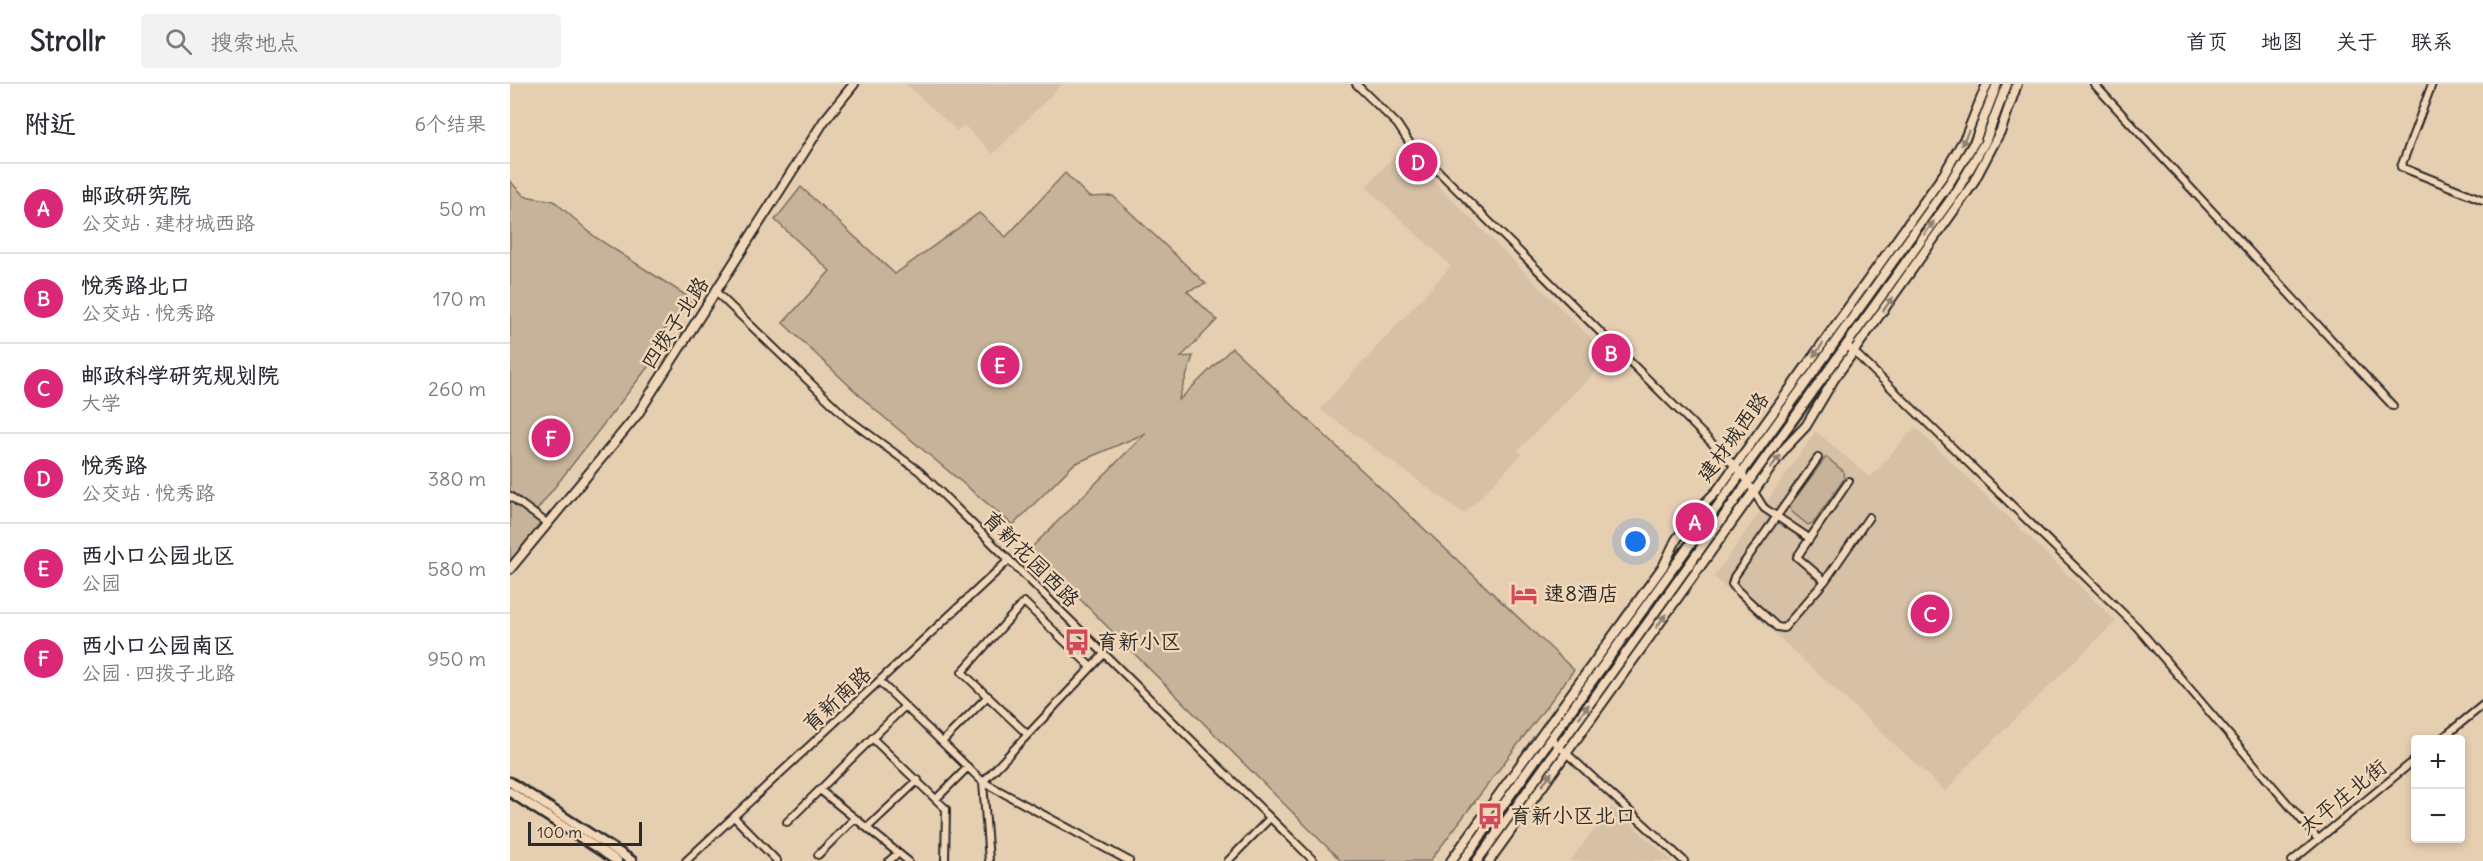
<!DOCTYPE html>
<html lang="zh">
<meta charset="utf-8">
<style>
body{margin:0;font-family:Delius,"LXGW WenKai TC",sans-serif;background:#f2f2f3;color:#2b2b33}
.controls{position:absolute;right:18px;bottom:18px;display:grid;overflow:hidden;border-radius:6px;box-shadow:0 3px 9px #0003}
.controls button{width:54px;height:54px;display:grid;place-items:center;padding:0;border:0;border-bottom:2px solid #e1e1e2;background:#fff;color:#2b2b33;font:30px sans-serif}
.scale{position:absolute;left:18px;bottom:15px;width:114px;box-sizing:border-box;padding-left:6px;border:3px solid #2b2b2b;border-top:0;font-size:16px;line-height:21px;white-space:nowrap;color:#2b2b2b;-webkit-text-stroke:4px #f2d8b9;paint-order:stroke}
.you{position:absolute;left:1126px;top:458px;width:21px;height:21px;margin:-15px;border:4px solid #fff;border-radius:50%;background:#1a73e8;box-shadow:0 0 0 9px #1a73e833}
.badge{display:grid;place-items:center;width:39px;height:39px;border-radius:50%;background:#db2777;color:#fff;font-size:20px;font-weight:700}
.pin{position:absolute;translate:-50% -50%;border:3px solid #fff;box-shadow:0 2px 6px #0006}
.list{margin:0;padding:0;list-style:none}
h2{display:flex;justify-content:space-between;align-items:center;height:78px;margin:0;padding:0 24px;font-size:26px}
h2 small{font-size:20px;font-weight:400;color:#7c7c81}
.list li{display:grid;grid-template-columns:39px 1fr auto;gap:18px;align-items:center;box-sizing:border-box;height:90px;padding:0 24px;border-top:2px solid #e1e1e2}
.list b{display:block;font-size:22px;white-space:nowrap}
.list p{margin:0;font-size:20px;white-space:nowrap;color:#7c7c81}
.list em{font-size:20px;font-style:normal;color:#7c7c81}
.icon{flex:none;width:33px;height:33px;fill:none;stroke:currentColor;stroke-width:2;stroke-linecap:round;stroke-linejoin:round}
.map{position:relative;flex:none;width:1973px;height:777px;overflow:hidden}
header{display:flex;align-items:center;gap:36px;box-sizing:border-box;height:84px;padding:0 30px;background:#fff;border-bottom:2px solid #e1e1e2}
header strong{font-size:28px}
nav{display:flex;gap:33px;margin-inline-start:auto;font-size:21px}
.search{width:420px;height:54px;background:#f2f2f3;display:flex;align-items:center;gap:15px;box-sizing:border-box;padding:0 21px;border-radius:6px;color:#7c7c81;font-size:22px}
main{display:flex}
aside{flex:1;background:#fff}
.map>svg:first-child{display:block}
.built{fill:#d6c0a6}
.green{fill:#c7b39a;stroke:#796f62;stroke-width:1.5}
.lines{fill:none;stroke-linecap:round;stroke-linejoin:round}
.minor-casing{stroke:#2b2b2b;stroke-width:10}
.tertiary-casing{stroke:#2b2b2b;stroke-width:12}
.secondary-casing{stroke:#2b2b2b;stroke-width:13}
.minor{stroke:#f2d8b9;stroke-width:6}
.tertiary{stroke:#f2d8b9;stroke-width:8}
.secondary{stroke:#f2d8b9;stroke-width:8}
.oneway{fill:#8e8272}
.labels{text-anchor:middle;stroke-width:5;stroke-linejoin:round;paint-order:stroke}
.street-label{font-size:21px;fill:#2b2b2b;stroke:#f2d8b9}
.poi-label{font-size:21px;fill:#2b2b2b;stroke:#f2d8b9;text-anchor:start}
</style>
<header>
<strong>Strollr</strong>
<div class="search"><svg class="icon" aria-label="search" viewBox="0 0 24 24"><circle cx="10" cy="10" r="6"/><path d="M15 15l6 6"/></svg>搜索地点</div>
<nav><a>首页</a><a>地图</a><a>关于</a><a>联系</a></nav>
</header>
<main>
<aside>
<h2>附近<small>6个结果</small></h2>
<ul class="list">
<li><span class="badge">A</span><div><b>邮政研究院</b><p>公交站 · 建材城西路</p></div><em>50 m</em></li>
<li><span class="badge">B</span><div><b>悦秀路北口</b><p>公交站 · 悦秀路</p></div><em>170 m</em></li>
<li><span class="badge">C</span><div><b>邮政科学研究规划院</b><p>大学</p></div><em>260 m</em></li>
<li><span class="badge">D</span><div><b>悦秀路</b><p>公交站 · 悦秀路</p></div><em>380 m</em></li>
<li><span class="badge">E</span><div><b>西小口公园北区</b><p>公园</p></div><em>580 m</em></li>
<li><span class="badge">F</span><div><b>西小口公园南区</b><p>公园 · 四拨子北路</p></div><em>950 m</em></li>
</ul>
</aside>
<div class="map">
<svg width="1973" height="777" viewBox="0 0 1973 777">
<rect width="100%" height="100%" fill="#e6ceb1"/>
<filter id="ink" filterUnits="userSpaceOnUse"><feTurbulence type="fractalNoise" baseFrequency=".0167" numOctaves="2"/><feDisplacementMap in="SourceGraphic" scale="12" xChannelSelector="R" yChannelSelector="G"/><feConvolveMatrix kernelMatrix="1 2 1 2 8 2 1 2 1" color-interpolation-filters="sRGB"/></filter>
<g filter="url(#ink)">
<path class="built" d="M396,0H552L483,70L454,41L447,47Z
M891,65L1100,273L1008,366L1012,370L954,430L810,325L941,182L856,103Z
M1405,343L1606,537L1454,685L1436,708L1204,493L1306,347L1360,394Z
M1102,723L1162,777H1060Z"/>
<path class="green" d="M555,89L579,113L603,112L696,200L677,207L707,236L671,273L683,272L668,317L722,264L1064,586L920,777H831L520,465L636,349L564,380L503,441L363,324L273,239L320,187L265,136L291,103L385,190L469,129L496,153Z
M0,97L14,112L44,117L85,153L183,216L147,254L138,283L27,426L30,445L0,482Z
M1316,373L1333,387L1334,395L1303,439L1298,441L1281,427L1280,421Z"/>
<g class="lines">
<g class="minor-casing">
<path id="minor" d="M846,0L887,40L899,58L1232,389L1254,424L1299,454
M1584,0L1883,322
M1922,0L1891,83L1973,116
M206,208L338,335L409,387L804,777
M1336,260L1627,543L1807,754
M1308,374L1224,493L1222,500L1227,506L1267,543L1274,544L1315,497L1359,433
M0,412L38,440
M1315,497L1287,473L1339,397
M594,570L473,698L619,777
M370,598L473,698L479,777
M517,650L452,588L514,518L581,583
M362,654L436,725L435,777
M1041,655L1174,777
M1930,656L1973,621
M432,658L478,612
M310,706L398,777
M427,714L458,683
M224,733L267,777
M277,738L395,622
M357,744L408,696
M308,771L345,734
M176,777L499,476
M379,777L388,769
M718,777L760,734
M1782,777L1906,675"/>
</g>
<g class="tertiary-casing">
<path id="tertiary" d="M0,485L127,331L314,37L344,0
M941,777L1154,481L1166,456L1187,427L1207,407L1434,90L1456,52L1477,0
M979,777L1275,364L1296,342L1324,295L1462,101L1491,46L1507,0"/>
</g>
<g class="secondary-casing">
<path id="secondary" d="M0,698L122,777
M0,708L107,777
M953,777L1440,98L1465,57L1487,0
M967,777L1448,105L1475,58L1497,0"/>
</g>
<use href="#minor" class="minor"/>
<use href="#tertiary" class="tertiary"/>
<use href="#secondary" class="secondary"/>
</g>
<defs><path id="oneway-solid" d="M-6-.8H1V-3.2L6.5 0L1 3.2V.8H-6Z" transform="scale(1.5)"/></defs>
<g class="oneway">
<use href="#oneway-solid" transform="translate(1455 54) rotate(116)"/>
<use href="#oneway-solid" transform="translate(1419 144) rotate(-54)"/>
<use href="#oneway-solid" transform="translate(1378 220) rotate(-54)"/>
<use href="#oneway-solid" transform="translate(1308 266) rotate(126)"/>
<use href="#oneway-solid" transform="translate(1265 378) rotate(-54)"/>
<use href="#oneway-solid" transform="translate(1151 537) rotate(-54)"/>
<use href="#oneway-solid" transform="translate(1074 627) rotate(-54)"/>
<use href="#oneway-solid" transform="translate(1037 695) rotate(-54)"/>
</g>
</g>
<defs>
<g id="hotel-bare" transform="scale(2.07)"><path d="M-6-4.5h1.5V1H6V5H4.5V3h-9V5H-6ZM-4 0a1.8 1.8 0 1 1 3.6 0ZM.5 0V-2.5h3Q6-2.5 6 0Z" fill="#d1495b" stroke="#f2d8b9" stroke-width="2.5" paint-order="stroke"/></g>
<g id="bus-bare" transform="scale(2.07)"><path d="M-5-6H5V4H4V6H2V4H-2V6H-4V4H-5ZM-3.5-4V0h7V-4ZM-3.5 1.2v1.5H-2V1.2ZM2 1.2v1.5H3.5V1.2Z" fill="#d1495b" stroke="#f2d8b9" stroke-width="2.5" paint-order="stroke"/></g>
</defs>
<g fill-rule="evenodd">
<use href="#hotel-bare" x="1014" y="510"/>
<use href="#bus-bare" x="567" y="558"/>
<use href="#bus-bare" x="980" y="732"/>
</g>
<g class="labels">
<g class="street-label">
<text transform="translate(165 239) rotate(-57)" y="7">四拨子北路</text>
<text transform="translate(1223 353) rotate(-54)" y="7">建材城西路</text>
<text transform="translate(521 475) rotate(45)" y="7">育新花园西路</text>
<text transform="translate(327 615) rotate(-43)" y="7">育新南路</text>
<text transform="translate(1833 713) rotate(-39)" y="7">太平庄北街</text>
</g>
<g class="poi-label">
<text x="1034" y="517">速8酒店</text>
<text x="587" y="565">育新小区</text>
<text x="1000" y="739">育新小区北口</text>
</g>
</g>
</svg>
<div class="controls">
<button>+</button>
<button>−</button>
</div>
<div class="scale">100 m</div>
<div class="you"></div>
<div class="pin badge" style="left:1185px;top:438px">A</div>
<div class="pin badge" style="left:1101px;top:269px">B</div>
<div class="pin badge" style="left:1420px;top:530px">C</div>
<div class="pin badge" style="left:908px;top:78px">D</div>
<div class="pin badge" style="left:490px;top:281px">E</div>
<div class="pin badge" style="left:41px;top:354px">F</div>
</div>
</main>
